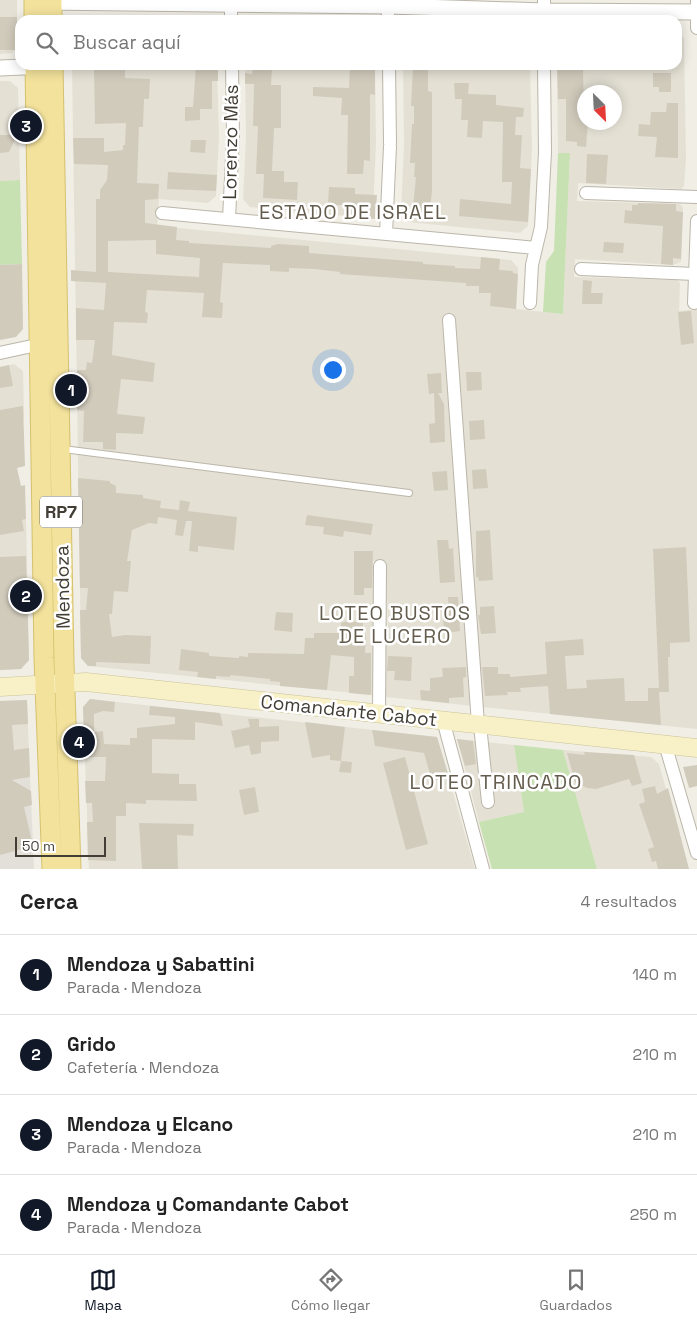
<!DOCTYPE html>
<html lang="es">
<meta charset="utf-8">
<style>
body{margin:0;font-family:"Space Grotesk",sans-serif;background:#f6f6f6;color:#222}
.compass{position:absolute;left:577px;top:85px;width:45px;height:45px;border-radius:50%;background:#fff;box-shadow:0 2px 12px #0003;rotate:156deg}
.scale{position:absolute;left:15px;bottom:12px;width:91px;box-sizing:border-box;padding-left:5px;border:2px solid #423e36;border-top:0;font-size:14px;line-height:18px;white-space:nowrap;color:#423e36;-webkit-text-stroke:4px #fff;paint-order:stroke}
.you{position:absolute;left:332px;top:369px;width:18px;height:18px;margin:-12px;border:4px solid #fff;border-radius:50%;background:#1a73e8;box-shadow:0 0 0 8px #1a73e833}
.badge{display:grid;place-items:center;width:32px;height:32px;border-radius:50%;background:#111827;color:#fff;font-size:16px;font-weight:700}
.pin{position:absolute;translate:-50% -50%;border:2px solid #fff;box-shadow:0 1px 5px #0006}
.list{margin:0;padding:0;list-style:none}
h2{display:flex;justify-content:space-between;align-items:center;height:65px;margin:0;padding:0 20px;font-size:21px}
h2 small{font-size:16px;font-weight:400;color:#767676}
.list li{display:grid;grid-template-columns:32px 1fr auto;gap:15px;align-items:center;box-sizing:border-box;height:80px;padding:0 20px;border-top:1px solid #e0e0e0}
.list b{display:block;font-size:19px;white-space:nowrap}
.list p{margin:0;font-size:16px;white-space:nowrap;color:#767676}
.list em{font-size:16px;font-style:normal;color:#767676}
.icon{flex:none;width:28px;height:28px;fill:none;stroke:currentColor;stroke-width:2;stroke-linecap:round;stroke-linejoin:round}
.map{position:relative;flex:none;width:697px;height:869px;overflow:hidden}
.search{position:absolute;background:#fff;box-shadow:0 2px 12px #0003;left:15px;right:15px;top:15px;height:55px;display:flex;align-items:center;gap:12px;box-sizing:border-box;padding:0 18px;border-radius:15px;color:#767676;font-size:19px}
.sheet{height:385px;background:#fff}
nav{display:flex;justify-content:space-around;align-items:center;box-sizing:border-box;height:70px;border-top:1px solid #e0e0e0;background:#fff;font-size:14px;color:#767676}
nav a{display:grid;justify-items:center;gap:2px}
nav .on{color:#111827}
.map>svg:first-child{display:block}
.residential{fill:#e4e0d4;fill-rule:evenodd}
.industrial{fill:#e3e0da}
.green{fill:#c7e1b2}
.building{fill:#d1cbbc;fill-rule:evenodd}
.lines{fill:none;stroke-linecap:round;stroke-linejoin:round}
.service-casing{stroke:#bbb6a9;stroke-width:8}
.minor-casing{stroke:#bbb6a9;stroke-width:14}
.tertiary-casing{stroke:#bbb6a9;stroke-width:17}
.secondary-casing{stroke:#cbc399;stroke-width:19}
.primary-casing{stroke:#d5c16e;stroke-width:21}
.service{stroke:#fff;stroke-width:6}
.minor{stroke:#fff;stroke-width:12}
.tertiary{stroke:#fff;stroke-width:15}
.secondary{stroke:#f8f1c8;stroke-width:18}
.primary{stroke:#f3e29c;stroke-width:19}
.labels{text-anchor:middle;stroke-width:5;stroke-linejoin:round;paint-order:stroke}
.shield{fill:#fff;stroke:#7b7872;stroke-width:1}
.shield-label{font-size:18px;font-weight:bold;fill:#423e36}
.street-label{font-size:19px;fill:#423e36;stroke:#fff}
.neighbourhood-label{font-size:20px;letter-spacing:1px;fill:#645d4e;stroke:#fff}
</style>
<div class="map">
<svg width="697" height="869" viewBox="0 0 697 869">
<rect width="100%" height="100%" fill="#f0eee5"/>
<path class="residential" d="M0,0H17V47L12,53L0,54Z
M677,31L684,38L686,159L684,186L681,189L578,183L577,201L680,204L683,207L681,262L673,265L575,259L574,277L677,280L680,283L679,311L697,309V729L386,697V630L388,629L386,561H373V695L88,666L81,658L72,65H217L219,136L216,196L208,203L159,199L157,226L511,260L518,268L516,309L563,314L570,154L558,153L557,65H677ZM584,92H614V122H584Z
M245,65H375L376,143L373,211L365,218L250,207L243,199L246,137Z
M403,65H530L532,150L528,226L520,233L408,222L401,214L404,145Z
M0,81H10L18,88L20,180L0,181Z
M14,364L23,371L24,419L0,426V367Z
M26,519L29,660L21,669L0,670V524Z
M90,699L437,737L475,869H89L83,707Z
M27,700L30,777L0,783V701Z
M457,739L477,741V759L485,805L492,804L494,799L485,742L514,745L524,812L479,822Z
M563,750L651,757L659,764L689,869H597Z"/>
<path class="industrial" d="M30,777L34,869H0V783Z"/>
<path class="green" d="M558,153H570L563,314L543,312L546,262L554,251Z
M20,180L22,264L0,265V181Z
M514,745L563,750L597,869H492L479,822L524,812Z"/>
<path class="building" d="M0,17H17V47L15,50H0Z
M94,65H125V78L150,79L149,99H144L143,127H139L137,183L159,184L158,199L145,200V223L177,227L176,240L189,241V243L271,248V246L278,244L309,246V253L423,262V264L455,266V268L480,269L481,257L500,259L499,270L513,271V273L518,274L516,309L490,306L491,293H479V286H466V283L340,274V272L314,269L289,268V272L270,271V265L223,263L220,302L223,303L222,318L202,317L204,293L147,290L145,312L148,313L147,323L114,322L112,355L155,363L153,382L121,379L117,414L145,417L143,434L116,433V450L103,449V442H83L84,411L77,410V370H86L87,362L92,363L95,340H76V308L104,310L106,283L71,281V270L96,272V199H100V190L107,180L108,165L74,164L73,138H104V152L123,150V145H125L126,123L95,124ZM156,240V254L200,258L199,277L108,272V241Z
M196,65L218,67V81H212V109H200V120L185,121V107H193Z
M350,65H375V95L370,94V161L364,160L363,174H347L348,115H341L342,98L313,96V87L349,88Z
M557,65H583L584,122H588L586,147L577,146V142L566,141V99H558Z
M253,67L272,68L271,85H281V128H274L272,171H284V182H298L297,200L263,198L264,174H256L258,126H253L254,84H245V73L252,74Z
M413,68H428V91L432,92V191L429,219L412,217L416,177H414L415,163H410L412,124H414V106H411Z
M653,73H671V92H659V87H653Z
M454,83H469L468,94L496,95V105L524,108L523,117H516L515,135H522L520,168L531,169L528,222L459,216L460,199L511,204L512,182H502L503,122L483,121L482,138L467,137L468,120H461L462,99H455Z
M667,103H678V158L655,157L657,137L638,136L639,124L650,125L651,112H666Z
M0,135H17L9,152L0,153Z
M191,140H206L205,153L190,152Z
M587,154L608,155L606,184L586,183Z
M168,172L217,175L216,191L167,189Z
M329,187L355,188V194L377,195L375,219L345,216L346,205H328Z
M638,203L676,204V211L683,212L681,259L673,258V265L661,264L663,226L624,223L625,210L632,211V205H638Z
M604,242L624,243L623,253L603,252Z
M22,264L23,329L16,337L0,340V265Z
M583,280L592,281L591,293H603L602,304H582Z
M691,311L694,343L681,345L678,312Z
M9,365L13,386L0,388V367Z
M466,372H481L482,390L467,391Z
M441,373L442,393H438L444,404L445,442L430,443L429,424L435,423L434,393L429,394L427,374Z
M23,406L25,466L17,468L21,486L25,485L26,519L22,520L24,531L0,535V410Z
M484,420L485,439L470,440L469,421Z
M486,469L488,488L473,489L472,470Z
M447,471L448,490L434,491L432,472Z
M78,478L110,481V483L116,486V493L143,495V498L161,501L160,508L179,510L180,500L190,502L188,511L237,517L234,550L198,546V552L189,551L192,521H186L183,536L175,535L177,520L158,517L157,524L149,523L132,530L127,561H131L128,592L114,591L112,614H109L112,637L125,635L151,636L150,664L96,662V666H88L81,658L80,610H86L88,588H80Z
M307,515L373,524L371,535L344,531L343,537L323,534L324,527L305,525Z
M490,530L493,580L479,581L478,577H476V531Z
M437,540H448L449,549L453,548L455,582L440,583Z
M686,547L690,642L670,643V657H668L669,692H659L661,725L550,714L548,686L520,688L521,692H507L508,695L485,696L482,667H498V674H510V677L547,674L545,642L583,639L584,655L565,656L567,689L587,688L586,680L624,678L625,701H648V688H659L653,549Z
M354,551H373L372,588H364V595H354Z
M26,556L29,660L21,669L0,670V557Z
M448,597H458L460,631L444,633L443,614L449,613Z
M494,606L496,633L481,634L478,615H480V607Z
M276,612L293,613L292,632L274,630Z
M348,621L363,623L362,634L366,635L365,653H371V695L349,693V676H354V657L331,655L327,690L280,686V682L270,681V679L230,675V677L216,676V679L197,677L198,672L179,670L181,649L209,653V656L239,658V656L248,657V653L304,654L305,638H314V633H341V623Z
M388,656L412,657L411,681L394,680L395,671H387Z
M466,667V677L463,678L464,697L449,698V703L421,700L420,690L430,691V678L443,677L442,668Z
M90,699L115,702L114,712L103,711L94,714V732L103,731L104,744L130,745V738H137V728L175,724V717L149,715L150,706L220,713L223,726L195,722V740L152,739V773L179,774V784H196L197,801L146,800V804L126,803V816H116V861L88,860L87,822H93L92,803H86L85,781H105L106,757H88L89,737L84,736L83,707Z
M27,700L28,724L12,725L14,750L29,748L30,777L12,780L31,791L32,805L24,807L33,846L0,855V701Z
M248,719H259V727L279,726V741L261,742V753L251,755L249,745L235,748L231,731L250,727Z
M305,722L345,727L341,761L330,760V755L312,758Z
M372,730L437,737L449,777L432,781L424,753L375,746Z
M457,739L473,741L476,764L465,766Z
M584,752L634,755L642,783L632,786L629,779L596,789L587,788L575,782L567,753L585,755Z
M405,757L428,844L406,850L383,763Z
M341,761L352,762L351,773L339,772Z
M697,765V786L689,788L683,767Z
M655,786L657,794L668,788L689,869H658L656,861L652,862L648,849L654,847L639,804L645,802L642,789Z
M255,787L259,812L244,815L239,790Z
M139,823L194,824L193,836L177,835L178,869H142Z"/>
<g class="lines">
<g class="service-casing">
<path id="service" d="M63,449L409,493"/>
</g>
<g class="minor-casing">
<path id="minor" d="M231,0V20
M388,0V20
M544,0V20
M697,0V28
M389,65L390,143
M586,193L697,197
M162,213L536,248
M229,219L233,136L232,65
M386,234L390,146
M581,269L695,274
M530,303L532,265L541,227L545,152L544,65
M694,303L697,221
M449,320L478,724
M0,353L46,343
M379,714L380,566
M443,720L483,869
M480,725L488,802
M665,744L697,853"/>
</g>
<g class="tertiary-casing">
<path id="tertiary" d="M41,2L388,6L544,11L697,12
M0,68L46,66"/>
</g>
<g class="secondary-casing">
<path id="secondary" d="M0,687L86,682L697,748"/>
</g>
<g class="primary-casing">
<path id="primary" d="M34,0V20
M52,0V20
M35,65L44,658L52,869
M53,65L64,663L71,869"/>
</g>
<use href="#service" class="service"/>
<use href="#minor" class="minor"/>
<use href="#tertiary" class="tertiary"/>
<use href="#secondary" class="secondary"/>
<use href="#primary" class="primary"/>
</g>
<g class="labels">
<rect class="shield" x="40" y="496.5" width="42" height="31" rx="4"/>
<g class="shield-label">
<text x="61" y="518">RP7</text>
</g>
<g class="street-label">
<text transform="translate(230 142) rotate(-89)" y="7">Lorenzo Más</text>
<text transform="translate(62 587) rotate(-91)" y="7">Mendoza</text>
<text transform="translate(349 710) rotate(6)" y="7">Comandante Cabot</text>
</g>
<g class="neighbourhood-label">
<text x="353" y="219">ESTADO DE ISRAEL</text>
<text x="395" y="620">LOTEO BUSTOS<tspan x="395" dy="23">DE LUCERO</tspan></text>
<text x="496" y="789">LOTEO TRINCADO</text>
</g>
</g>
</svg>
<svg class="compass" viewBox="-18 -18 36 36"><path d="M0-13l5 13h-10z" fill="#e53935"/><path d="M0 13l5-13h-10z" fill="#767676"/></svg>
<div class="scale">50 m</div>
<div class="you"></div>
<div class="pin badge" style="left:71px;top:390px">1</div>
<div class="pin badge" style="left:26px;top:596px">2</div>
<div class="pin badge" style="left:26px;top:126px">3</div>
<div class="pin badge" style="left:79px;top:742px">4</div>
<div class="search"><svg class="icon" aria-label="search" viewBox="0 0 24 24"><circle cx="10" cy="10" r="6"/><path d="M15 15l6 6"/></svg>Buscar aquí</div>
</div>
<section class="sheet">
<h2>Cerca<small>4 resultados</small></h2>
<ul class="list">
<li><span class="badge">1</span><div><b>Mendoza y Sabattini</b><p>Parada · Mendoza</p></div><em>140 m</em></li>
<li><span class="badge">2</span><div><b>Grido</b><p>Cafetería · Mendoza</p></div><em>210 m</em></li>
<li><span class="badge">3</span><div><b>Mendoza y Elcano</b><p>Parada · Mendoza</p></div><em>210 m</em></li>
<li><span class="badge">4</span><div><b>Mendoza y Comandante Cabot</b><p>Parada · Mendoza</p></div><em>250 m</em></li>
</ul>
</section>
<nav>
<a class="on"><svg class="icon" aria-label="map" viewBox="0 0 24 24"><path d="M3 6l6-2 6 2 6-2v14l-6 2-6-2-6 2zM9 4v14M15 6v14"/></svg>Mapa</a>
<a><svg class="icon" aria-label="directions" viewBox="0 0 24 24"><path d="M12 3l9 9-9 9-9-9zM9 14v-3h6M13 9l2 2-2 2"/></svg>Cómo llegar</a>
<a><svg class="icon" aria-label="saved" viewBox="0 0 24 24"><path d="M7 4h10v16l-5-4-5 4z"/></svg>Guardados</a>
</nav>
